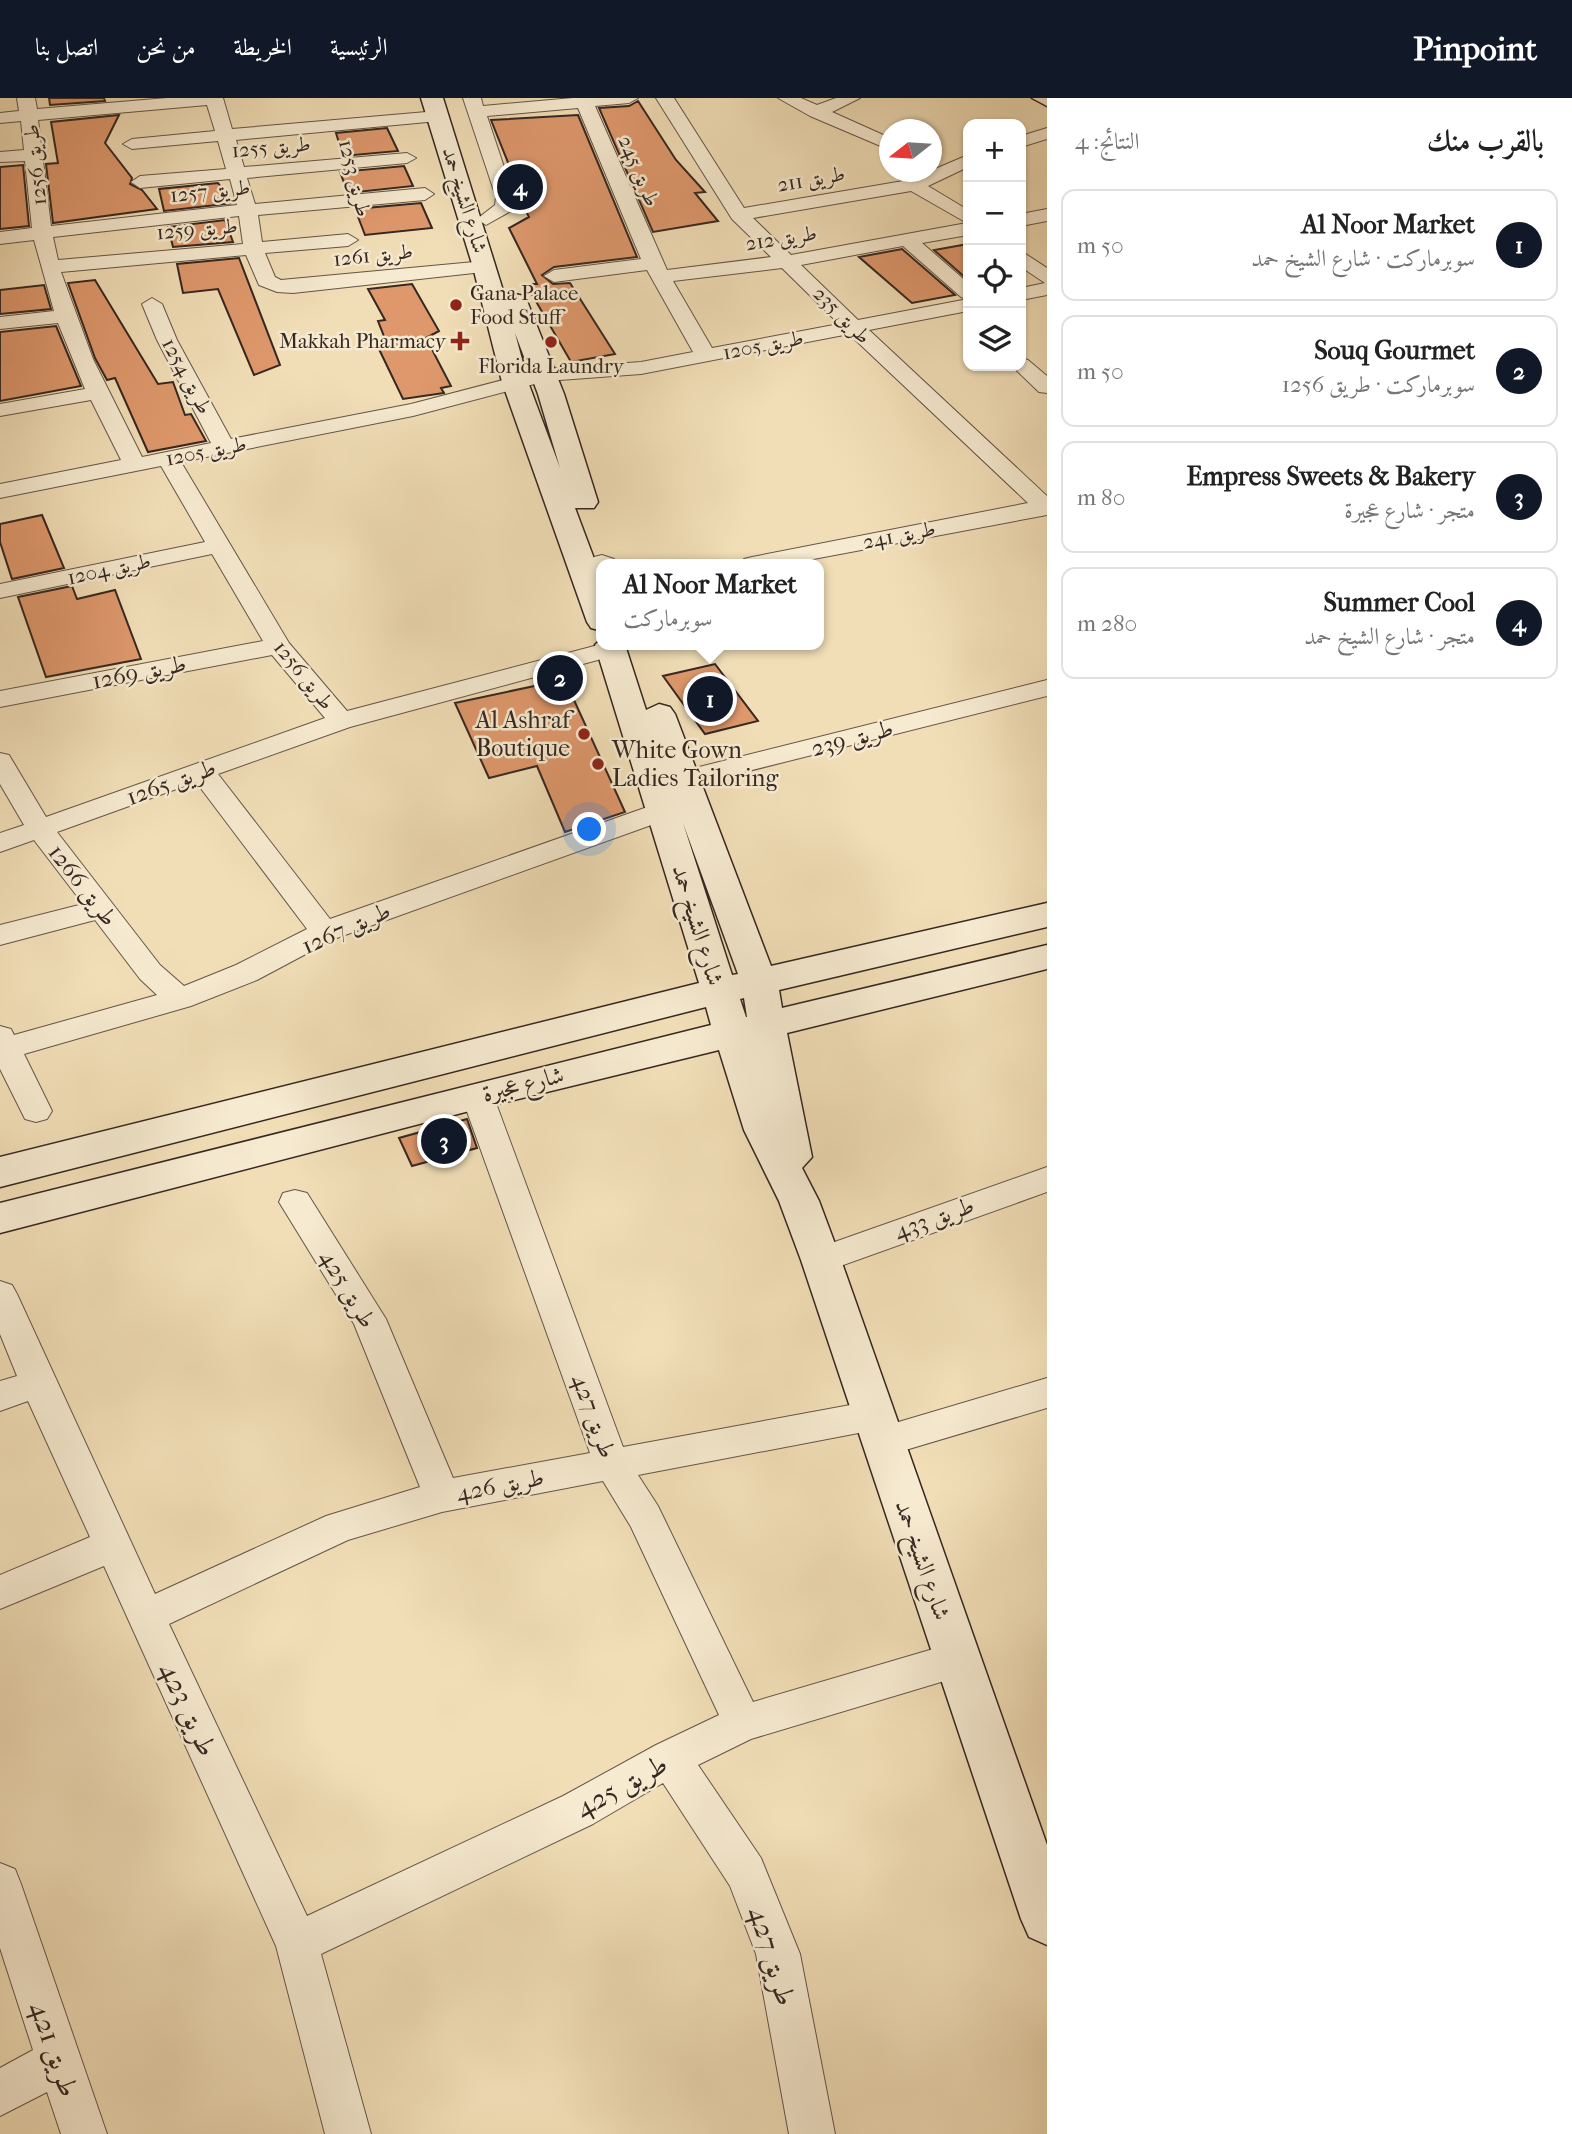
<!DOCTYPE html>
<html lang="ar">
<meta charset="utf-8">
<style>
body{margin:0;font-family:"IM FELL French Canon",Amiri,serif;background:#f2f2f2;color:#222;direction:rtl}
.controls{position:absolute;right:21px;top:21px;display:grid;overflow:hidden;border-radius:14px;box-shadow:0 2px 5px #0004}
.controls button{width:63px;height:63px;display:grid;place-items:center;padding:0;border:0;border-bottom:2px solid #e0e0e0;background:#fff;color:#222;font:35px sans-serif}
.compass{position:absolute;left:879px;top:21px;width:63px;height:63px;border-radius:50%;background:#fff;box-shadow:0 2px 5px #0004;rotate:253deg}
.you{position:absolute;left:590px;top:732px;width:24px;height:24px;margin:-18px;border:5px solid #fff;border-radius:50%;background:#1a73e8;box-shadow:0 0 0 10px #1a73e833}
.badge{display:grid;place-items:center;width:46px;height:46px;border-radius:50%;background:#111827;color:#fff;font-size:23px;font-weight:700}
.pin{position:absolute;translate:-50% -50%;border:4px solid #fff;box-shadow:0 2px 7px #0006}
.popup{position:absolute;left:596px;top:461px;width:228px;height:91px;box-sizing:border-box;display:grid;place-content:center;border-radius:14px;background:#fff;filter:drop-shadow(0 2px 5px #0005);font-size:23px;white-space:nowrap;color:#767676}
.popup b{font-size:26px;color:#222}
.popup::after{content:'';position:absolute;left:50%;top:100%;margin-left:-14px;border:14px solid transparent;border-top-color:#fff}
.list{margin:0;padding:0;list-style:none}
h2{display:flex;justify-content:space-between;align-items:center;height:91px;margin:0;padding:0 28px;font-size:30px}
h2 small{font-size:23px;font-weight:400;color:#767676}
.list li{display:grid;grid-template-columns:46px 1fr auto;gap:21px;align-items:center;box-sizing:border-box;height:112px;margin:0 14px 14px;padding:0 14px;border:2px solid #e0e0e0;border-radius:14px}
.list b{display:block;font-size:26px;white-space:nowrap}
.list p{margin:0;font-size:23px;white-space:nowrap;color:#767676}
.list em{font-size:23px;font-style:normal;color:#767676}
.icon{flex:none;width:38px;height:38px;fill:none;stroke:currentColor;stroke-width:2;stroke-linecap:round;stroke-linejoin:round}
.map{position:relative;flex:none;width:1047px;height:2036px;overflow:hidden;direction:ltr}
header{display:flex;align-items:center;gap:42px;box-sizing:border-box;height:98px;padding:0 35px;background:#111827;color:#fff}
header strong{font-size:33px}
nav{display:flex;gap:38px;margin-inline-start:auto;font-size:24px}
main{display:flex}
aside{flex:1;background:#fff}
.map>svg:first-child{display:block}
.building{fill:#de986c;stroke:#352721;stroke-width:2}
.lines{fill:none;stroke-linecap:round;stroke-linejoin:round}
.street-casing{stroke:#645546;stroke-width:2}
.secondary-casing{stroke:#352721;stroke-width:3}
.street{fill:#f6ead0;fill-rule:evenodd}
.secondary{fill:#f6ead0;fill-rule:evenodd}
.poi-dot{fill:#8f2418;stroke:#f6ead0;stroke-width:2.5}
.labels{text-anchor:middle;stroke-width:5;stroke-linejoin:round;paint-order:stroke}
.far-street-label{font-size:21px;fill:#352721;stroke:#f6ead0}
.far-poi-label{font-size:21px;fill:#352721;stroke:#f6ead0;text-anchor:start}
.street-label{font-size:24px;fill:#352721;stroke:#f6ead0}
.poi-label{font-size:24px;fill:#352721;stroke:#f6ead0;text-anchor:end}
.near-street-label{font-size:28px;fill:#352721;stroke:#f6ead0}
</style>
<header>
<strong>Pinpoint</strong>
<nav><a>الرئيسية</a><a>الخريطة</a><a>من نحن</a><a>اتصل بنا</a></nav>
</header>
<main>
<aside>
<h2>بالقرب منك<small>النتائج: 4</small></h2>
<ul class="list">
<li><span class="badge">1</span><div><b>Al Noor Market</b><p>سوبرماركت · شارع الشيخ حمد</p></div><em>50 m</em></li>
<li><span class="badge">2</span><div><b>Souq Gourmet</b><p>سوبرماركت · طريق 1256</p></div><em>50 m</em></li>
<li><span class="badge">3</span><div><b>Empress Sweets &amp; Bakery</b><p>متجر · شارع عجيرة</p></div><em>80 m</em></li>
<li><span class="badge">4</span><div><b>Summer Cool</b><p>متجر · شارع الشيخ حمد</p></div><em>280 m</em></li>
</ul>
</aside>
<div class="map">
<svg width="1047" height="2036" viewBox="0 0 1047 2036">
<rect width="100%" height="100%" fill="#f1deb7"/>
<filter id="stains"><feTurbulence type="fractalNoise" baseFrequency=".00286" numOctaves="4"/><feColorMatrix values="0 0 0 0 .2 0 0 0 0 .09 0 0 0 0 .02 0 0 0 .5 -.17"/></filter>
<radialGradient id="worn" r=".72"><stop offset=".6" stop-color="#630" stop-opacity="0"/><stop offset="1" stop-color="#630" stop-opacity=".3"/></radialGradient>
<path class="building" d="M49,0H104L105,3L50,7Z
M638,3L676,62L705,94L695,95L718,123L653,134L599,10L629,8Z
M119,17L105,45L132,80L130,86L142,92L157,111L53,125L46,66L58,65L51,24Z
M578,17L637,159L554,169L542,177L553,186L570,185L615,256L571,264L526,186H537L509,130L529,119L512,85L515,82L491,22Z
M387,30L398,53L343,58L336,35Z
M23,67L29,128L0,131V69Z
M404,68L413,88L348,95L340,74Z
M218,85L234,105L164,113L159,91Z
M421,105L432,130L365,137L355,111Z
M225,122L233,144L173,149L168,129Z
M968,146V182L934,152Z
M902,151L955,197L912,205L859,159Z
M239,160L280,267L254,277L218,191L183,195L177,166Z
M95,182L158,286L173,284L185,317L191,316L206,343L148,354L115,280L107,282L95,260L68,185Z
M412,186L439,233L426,240L451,288L441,290L444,295L403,301L377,247L387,246L378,223L385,222L368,191Z
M44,187L51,211L0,216V192Z
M56,228L81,288L0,303V234Z
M42,417L64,470L12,481L0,444V426Z
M72,488L77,501L115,492L141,561L46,579L18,499Z
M715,566L758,623L705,636L663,578Z
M553,584L569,591L625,714L565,734L537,668L489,680L455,605Z
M467,1021L477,1050L412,1068L399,1040Z"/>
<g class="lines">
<g class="street-casing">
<path id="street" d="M17,0H35L37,11L167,0H223L232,31L438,13L447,18L438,23L236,42L244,69L407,55L416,60L407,65L247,80L255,106L425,90L434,96L425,102L258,117L262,144L348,136L358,142L348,148L265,155L275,179L281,182L485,163L495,169L492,173L293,195L277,194L259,187L246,157L61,174L93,261L142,359L211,345L157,242L142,206L152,200L162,206L177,242L231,341L411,306L545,271L641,264L693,254L647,172L554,184L544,178L554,172L641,161L578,10L487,18L514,99L511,113L486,127L477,121L495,107L496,99L463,0H481L483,8L573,0H638L629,5L595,8L667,172L771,159L732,121L656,0H674L744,110L909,82L968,57V69L928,88L968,112V137L922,145L968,185V213L869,232L1047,398V417L787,466H740L744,461L752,459L1028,405L849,236L641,276L546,283L413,318L181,364L289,545L347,613L602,546L621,547L623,551L620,556L350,629L218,676L330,821L653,707L690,699L700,702L704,708L700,714L668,721L334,841L257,882L191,908L24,956L52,1013L47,1021L36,1024L25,1021L0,971V928L11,931L14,937L157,897L140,881L95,822L0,847V827L83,806L34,742L0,754V735L24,727L0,686V655L9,657L46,719L325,620L272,557L0,609V593L263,543L212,456L0,500V486L205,444L161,368L0,400V386L121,362L91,302L0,318V306L85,291L58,225L0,231V219L54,213L34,142L0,146V134L32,130L25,63L0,64V54L24,52L21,23L0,25V15L19,13ZM207,7L215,33L132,41L123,46L132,51L218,43L226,71L140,78L131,84L140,90L230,81L237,107L51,128L38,22ZM911,93L967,125L791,157L753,120ZM239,118L243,146L58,162L53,139ZM903,148L961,199L968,201L858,222L801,167ZM782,170L839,226L712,250L673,183ZM196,684L307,831L236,867L184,888L160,867L57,734Z
M778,0H801L817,7L836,0H860L832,14L890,40V52L810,18Z
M1047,30V41L1021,49V38Z
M1047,111V123L1021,128V116Z
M1021,153L1047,170V197L1021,202V190L1045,185L1021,169Z
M1021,260L1028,262L1047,278V295L1039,294L1014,270L1012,268H1021Z
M602,457L614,461L618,466H602V472L590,464L594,459Z
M1047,582V598L657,696L647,694L644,688L647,682Z
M477,986L488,989L493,997L623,1349L872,1303L885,1308L890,1318L885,1328L1047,1280V1310L882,1359L869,1355L864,1344L869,1333L638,1377L658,1408L753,1604L957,1544L971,1549L977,1562L971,1575L751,1641L698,1667L761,1760L800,1856L835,2036H789L756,1856L730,1788L663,1685L593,1726L321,1856L371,2036H325L276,1848L104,1468L0,1511V1477L90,1439L28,1303L0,1313V1283L17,1278L0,1236V1183L12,1187L17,1196L155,1496L326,1418L420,1389L354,1226L279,1104L283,1095L295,1092L307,1095L386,1221L453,1380L590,1355L461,997L466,989ZM603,1383L631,1429L719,1617L656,1647L563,1698L307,1818L169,1526L348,1442L442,1414Z
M1047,1069V1094L821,1175L809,1171L804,1162L809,1153Z
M0,1765L15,1771L21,1786L107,2036H61L47,1994L0,2018V1970L33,1952L0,1850Z"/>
</g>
<g class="secondary-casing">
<path id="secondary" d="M421,0H443L505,199L515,196L524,198L527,203L564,296L598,404L594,410H575L602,482V533L591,530L587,524L502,284L473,169ZM515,235L538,296L560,370L528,284Z
M1032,0H1047V8Z
M602,540V547H625L646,612L659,606L670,609L675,616L771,868L1047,805V829L779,892L782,910L1047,847V871L787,935L812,1059L802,1070L819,1103L841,1162L1047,1747V1847L1029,1839L1021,1821L801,1162L779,1103L744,1032L719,952L477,1011L0,1135V1105L711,927L706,909L0,1089V1059L699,885L595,547ZM683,725L738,876L732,877ZM744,900L747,919H746L740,901Z"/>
</g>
<use href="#street" class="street"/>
<use href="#secondary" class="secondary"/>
</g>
<g class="poi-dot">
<circle cx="456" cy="207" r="7"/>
<path d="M456.5 232.5h7v7h7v7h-7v7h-7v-7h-7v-7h7z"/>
<circle cx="551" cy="244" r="7"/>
<circle cx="584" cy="636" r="7"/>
<circle cx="598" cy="666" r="7"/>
</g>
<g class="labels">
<g class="far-street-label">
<text transform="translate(271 49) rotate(-5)" y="7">طريق 1255</text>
<text transform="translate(35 67) rotate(-96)" y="7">طريق 1256</text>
<text transform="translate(639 73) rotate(67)" y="7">طريق 245</text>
<text transform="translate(355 80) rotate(76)" y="7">طريق 1253</text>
<text transform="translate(811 81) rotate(-10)" y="7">طريق 211</text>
<text transform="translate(210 93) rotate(-6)" y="7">طريق 1257</text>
<text transform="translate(465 102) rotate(73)" y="7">شارع الشيخ حمد</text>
<text transform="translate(197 131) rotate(-5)" y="7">طريق 1259</text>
<text transform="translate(781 140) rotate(-9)" y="7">طريق 212</text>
<text transform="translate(373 157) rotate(-6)" y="7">طريق 1261</text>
<text transform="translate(842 217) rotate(45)" y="7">طريق 235</text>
<text transform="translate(763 247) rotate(-11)" y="7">طريق 1205</text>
<text transform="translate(187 278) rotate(62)" y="7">طريق 1254</text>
<text transform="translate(206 353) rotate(-11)" y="7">طريق 1205</text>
<text transform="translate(899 437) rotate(-11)" y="7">طريق 241</text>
<text transform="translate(109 471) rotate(-12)" y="7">طريق 1204</text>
<text transform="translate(304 577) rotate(51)" y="7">طريق 1256</text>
</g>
<g class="far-poi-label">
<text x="470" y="202">Gana Palace<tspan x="470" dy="24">Food Stuff</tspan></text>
<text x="446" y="250" text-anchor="end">Makkah Pharmacy</text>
<text x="551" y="275" text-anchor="middle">Florida Laundry</text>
</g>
<g class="street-label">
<text transform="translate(139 574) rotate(-11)" y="8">طريق 1269</text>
<text transform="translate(852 640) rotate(-15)" y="8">طريق 239</text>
<text transform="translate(171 684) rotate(-20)" y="8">طريق 1265</text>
<text transform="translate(83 787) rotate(52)" y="8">طريق 1266</text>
<text transform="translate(698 827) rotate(73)" y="8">شارع الشيخ حمد</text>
<text transform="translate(346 830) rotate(-24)" y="8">طريق 1267</text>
<text transform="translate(523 986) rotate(-14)" y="8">شارع عجيرة</text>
<text transform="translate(934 1120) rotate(-20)" y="8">طريق 433</text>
<text transform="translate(348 1191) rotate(59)" y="8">طريق 425</text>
<text transform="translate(594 1318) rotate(70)" y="8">طريق 427</text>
<text transform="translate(500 1387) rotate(-11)" y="8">طريق 426</text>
<text transform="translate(923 1462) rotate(71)" y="8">شارع الشيخ حمد</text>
</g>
<g class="poi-label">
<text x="570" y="630">Al Ashraf<tspan x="570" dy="28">Boutique</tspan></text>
<text x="612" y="660" text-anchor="start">White Gown<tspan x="612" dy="28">Ladies Tailoring</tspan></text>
</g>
<g class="near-street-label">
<text transform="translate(189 1611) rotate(65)" y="10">طريق 423</text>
<text transform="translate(621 1687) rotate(-29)" y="10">طريق 425</text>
<text transform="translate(773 1858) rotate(73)" y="10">طريق 427</text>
<text transform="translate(55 1951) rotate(71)" y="10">طريق 421</text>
</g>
</g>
<rect width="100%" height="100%" filter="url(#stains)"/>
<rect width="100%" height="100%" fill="url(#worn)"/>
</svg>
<div class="controls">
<button>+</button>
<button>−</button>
<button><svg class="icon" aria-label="locate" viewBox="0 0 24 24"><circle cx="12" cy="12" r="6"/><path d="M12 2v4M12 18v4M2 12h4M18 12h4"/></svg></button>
<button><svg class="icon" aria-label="layers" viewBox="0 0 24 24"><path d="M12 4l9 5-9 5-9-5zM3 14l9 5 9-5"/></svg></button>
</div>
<svg class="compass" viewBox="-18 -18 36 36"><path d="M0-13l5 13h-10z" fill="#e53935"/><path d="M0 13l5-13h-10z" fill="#767676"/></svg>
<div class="you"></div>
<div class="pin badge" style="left:710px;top:601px">1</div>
<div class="popup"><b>Al Noor Market</b>سوبرماركت</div>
<div class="pin badge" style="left:560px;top:580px">2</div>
<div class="pin badge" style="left:444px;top:1043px">3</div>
<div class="pin badge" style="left:520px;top:89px">4</div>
</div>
</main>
